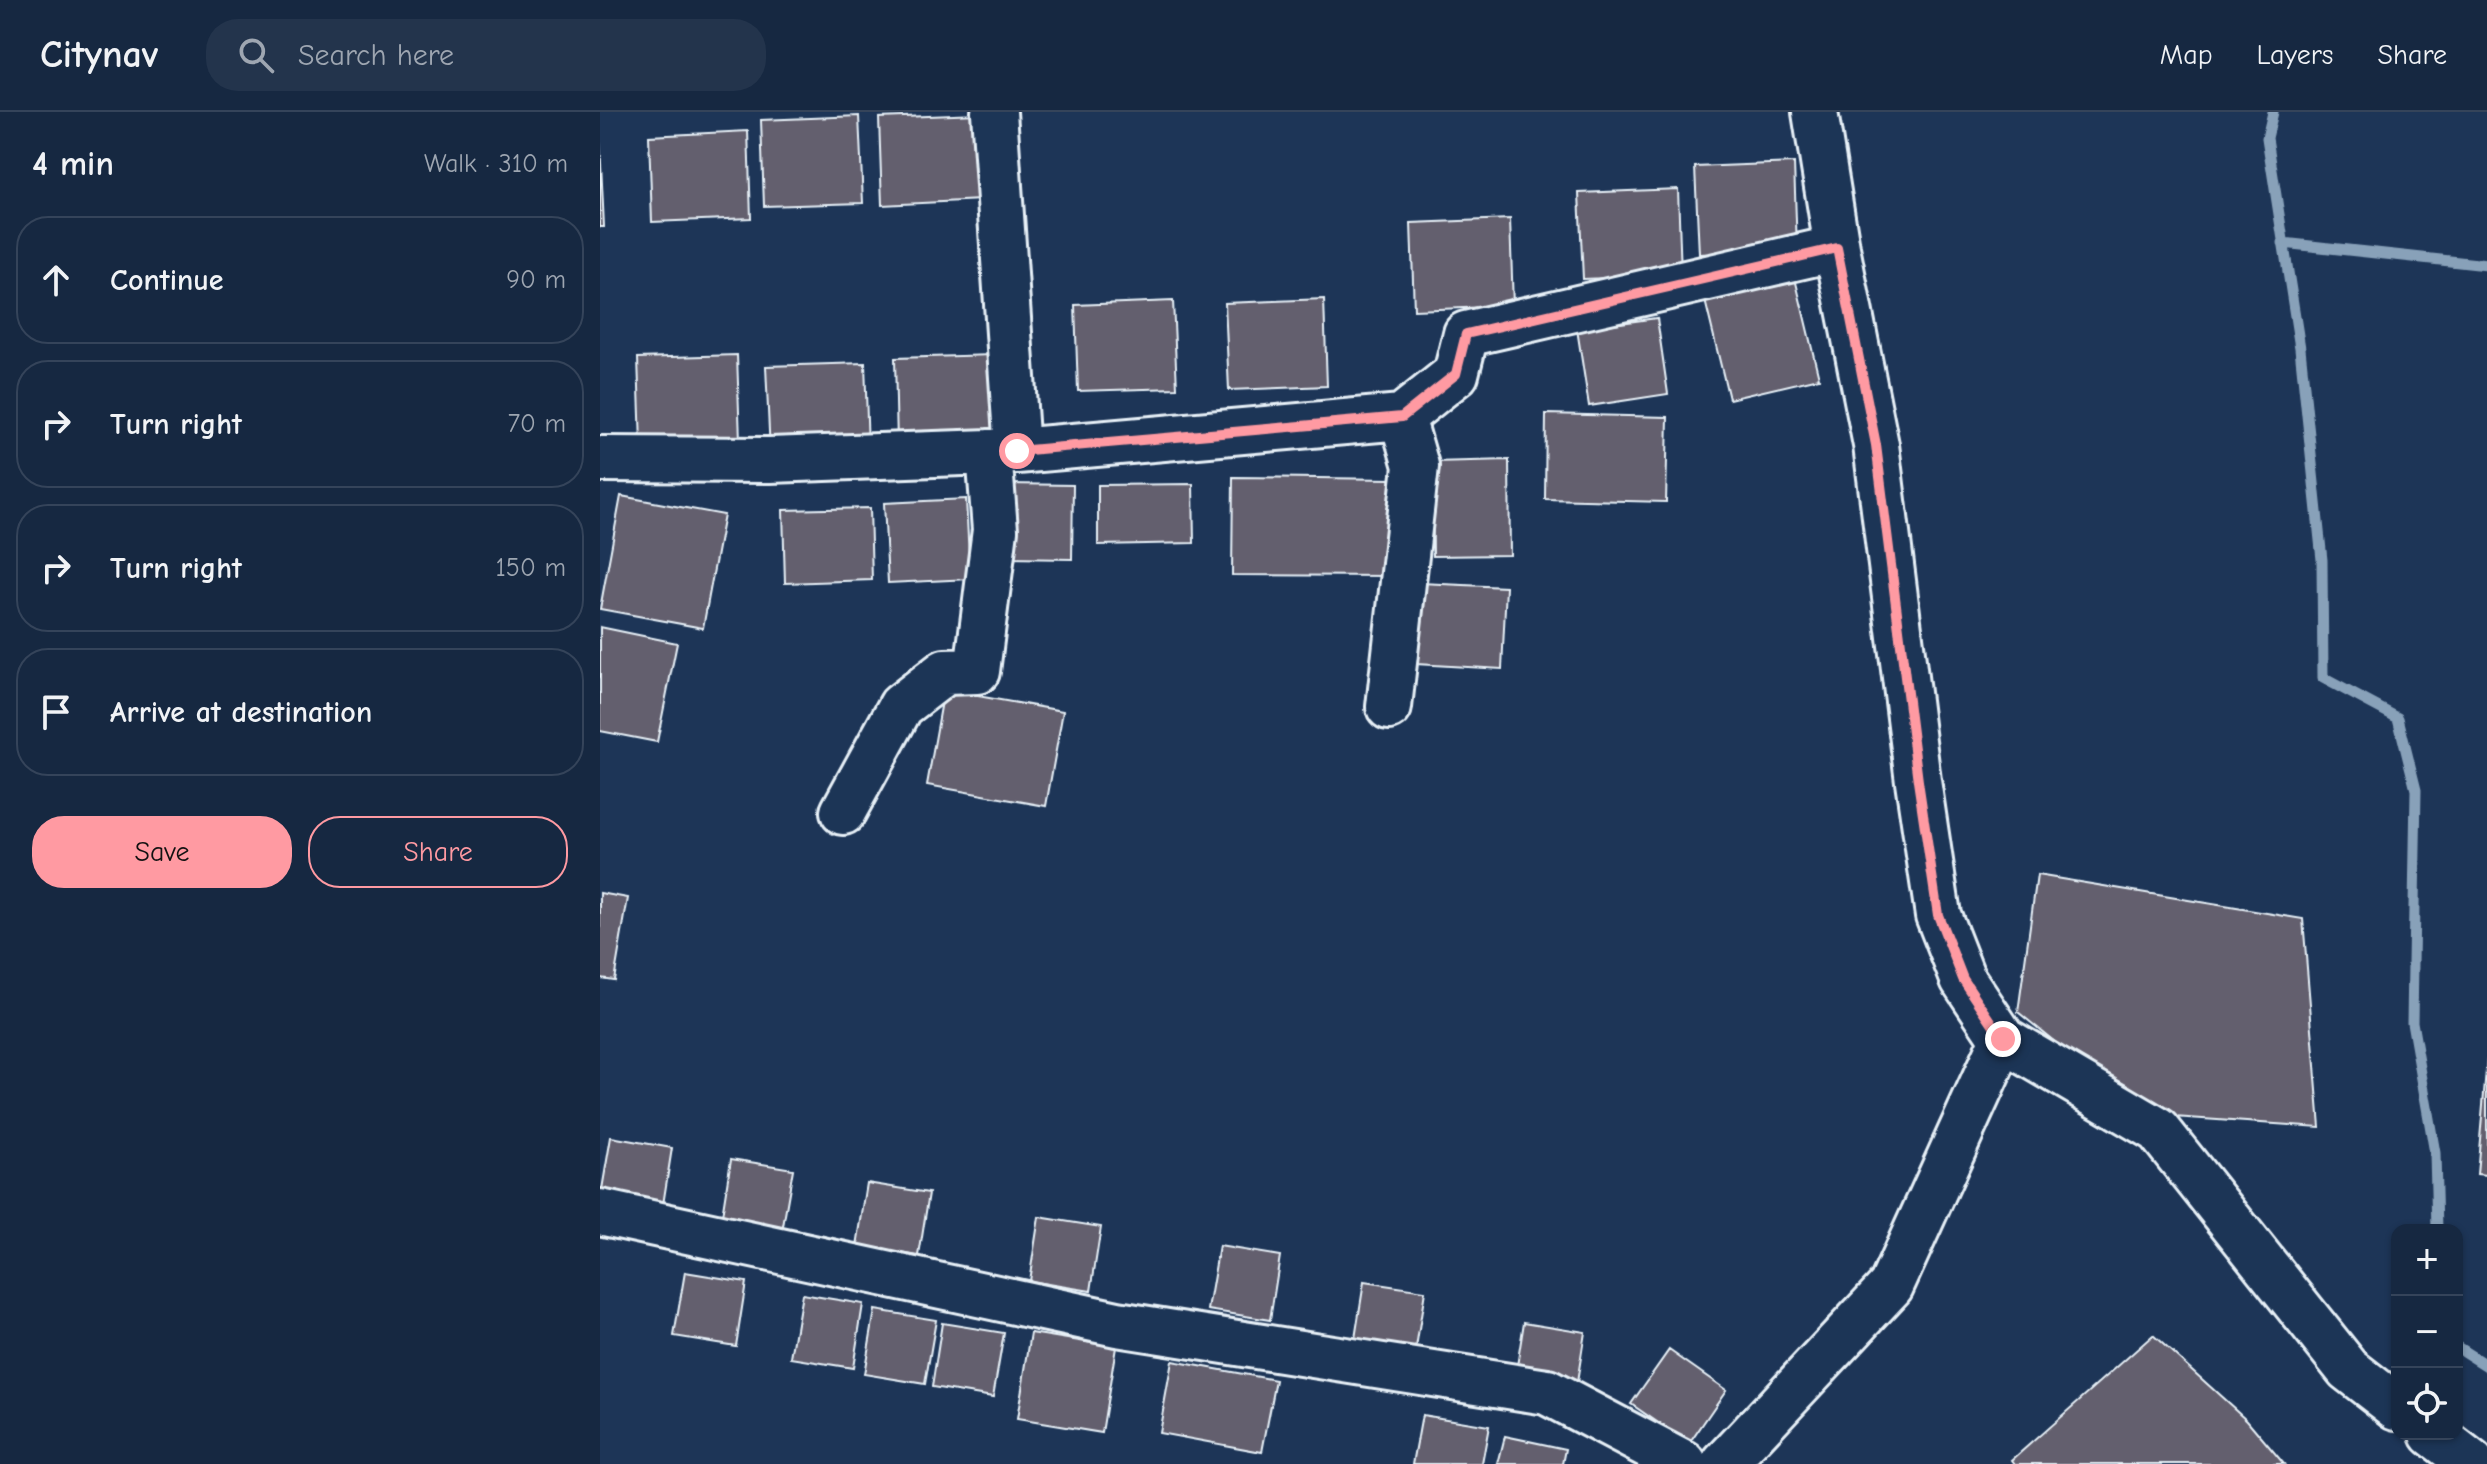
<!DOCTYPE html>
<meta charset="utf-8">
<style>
body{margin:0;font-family:"Comic Neue",sans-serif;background:#23344c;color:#f1f3f6}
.controls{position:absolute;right:24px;bottom:24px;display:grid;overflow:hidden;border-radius:16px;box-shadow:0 2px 6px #0004}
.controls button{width:72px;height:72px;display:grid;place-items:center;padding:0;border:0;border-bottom:2px solid #35445a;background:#162841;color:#f1f3f6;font:40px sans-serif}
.stop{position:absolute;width:24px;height:24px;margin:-18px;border:6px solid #ff9aa2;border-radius:50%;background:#fff}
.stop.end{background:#ff9aa2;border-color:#fff;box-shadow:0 2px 8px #0008}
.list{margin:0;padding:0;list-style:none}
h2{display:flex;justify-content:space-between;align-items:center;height:104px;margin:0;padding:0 32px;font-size:34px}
h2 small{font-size:26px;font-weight:400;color:#9ea6b1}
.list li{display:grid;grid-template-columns:52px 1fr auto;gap:24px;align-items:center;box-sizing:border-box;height:128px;margin:0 16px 16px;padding:0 16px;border:2px solid #35445a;border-radius:32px}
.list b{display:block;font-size:30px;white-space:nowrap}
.list em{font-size:26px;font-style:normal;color:#9ea6b1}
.actions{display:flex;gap:16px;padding:24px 32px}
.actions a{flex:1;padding:18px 0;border:2px solid #ff9aa2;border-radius:32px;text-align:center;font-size:28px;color:#ff9aa2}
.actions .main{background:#ff9aa2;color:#111}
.icon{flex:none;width:44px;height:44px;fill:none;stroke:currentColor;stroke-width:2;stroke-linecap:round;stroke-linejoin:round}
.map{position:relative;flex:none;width:1887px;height:1352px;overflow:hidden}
header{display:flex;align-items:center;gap:48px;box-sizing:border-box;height:112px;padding:0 40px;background:#162841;border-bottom:2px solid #35445a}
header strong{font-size:38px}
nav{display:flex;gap:44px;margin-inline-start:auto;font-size:28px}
.search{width:560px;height:72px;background:#23344c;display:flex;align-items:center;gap:20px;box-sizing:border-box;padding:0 28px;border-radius:32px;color:#9ea6b1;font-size:30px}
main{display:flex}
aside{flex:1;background:#162841}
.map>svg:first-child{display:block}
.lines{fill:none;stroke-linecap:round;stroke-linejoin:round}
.stream{stroke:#88a1b9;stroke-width:11}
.building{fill:#635f6e;stroke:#e8f1f8;stroke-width:2}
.minor-casing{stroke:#e8f1f8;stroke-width:50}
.minor{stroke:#1d3557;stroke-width:44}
.route{stroke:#ff9aa2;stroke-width:10}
</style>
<header>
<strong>Citynav</strong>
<div class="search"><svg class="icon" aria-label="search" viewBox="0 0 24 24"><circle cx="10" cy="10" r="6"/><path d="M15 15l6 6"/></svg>Search here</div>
<nav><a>Map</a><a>Layers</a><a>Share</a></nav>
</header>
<main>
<aside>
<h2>4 min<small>Walk · 310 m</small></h2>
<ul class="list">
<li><svg class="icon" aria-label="ahead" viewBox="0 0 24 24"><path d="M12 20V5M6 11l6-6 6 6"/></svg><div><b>Continue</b></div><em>90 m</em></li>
<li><svg class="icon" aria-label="right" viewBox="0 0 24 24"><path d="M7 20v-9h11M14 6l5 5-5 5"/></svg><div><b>Turn right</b></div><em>70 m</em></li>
<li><svg class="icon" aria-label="right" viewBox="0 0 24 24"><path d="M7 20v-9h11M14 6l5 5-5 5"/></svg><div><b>Turn right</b></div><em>150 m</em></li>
<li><svg class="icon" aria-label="arrive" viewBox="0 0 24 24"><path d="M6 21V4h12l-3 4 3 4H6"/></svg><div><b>Arrive at destination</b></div></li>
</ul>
<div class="actions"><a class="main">Save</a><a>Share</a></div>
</aside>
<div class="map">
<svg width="1887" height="1352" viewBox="0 0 1887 1352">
<rect width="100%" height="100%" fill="#1d3557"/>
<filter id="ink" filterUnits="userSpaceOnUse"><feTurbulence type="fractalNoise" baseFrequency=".0125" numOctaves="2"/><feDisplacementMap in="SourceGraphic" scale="16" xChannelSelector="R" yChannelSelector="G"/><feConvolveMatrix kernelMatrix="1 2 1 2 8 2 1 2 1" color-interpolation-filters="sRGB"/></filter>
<g filter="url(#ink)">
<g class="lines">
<!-- stream -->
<path class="stream" d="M 1673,0 L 1667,26 L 1700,236 L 1722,448 L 1723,566 L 1798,606 L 1816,678 L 1812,910 L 1835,1041 L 1837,1118
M 1683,131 L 1887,153
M 1857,1235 L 1887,1254"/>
</g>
<!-- building -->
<path class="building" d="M 378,2 L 381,88 L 282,93 L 279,6 Z
M 259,4 L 263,91 L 164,94 L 161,8 Z
M 148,19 L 151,106 L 52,110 L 49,24 Z
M 0,29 L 4,115 L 0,115 Z
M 1194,51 L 1197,138 L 1099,142 L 1095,55 Z
M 1078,77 L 1081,163 L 983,167 L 979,81 Z
M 910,107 L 913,194 L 814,198 L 811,111 Z
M 1194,162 L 1219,266 L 1129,287 L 1104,184 Z
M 724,187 L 727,274 L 629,278 L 625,191 Z
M 573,189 L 577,276 L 478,279 L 475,193 Z
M 1057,206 L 1068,282 L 989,294 L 977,217 Z
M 137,243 L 140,329 L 41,333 L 38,246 Z
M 393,243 L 396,329 L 297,333 L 295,246 Z
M 265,251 L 268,337 L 170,341 L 166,254 Z
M 946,302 L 1068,305 L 1066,390 L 945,387 Z
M 909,348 L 910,443 L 833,444 L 832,350 Z
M 633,365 L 793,367 L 792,464 L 632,463 Z
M 402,372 L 473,373 L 472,447 L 401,446 Z
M 593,372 L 594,431 L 498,433 L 498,373 Z
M 21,384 L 124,403 L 103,516 L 0,497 Z
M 366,387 L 370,467 L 288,471 L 284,391 Z
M 270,396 L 272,468 L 185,471 L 183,398 Z
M 820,471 L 906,475 L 902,557 L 816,552 Z
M 0,515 L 77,531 L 57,630 L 0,619 Z
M 344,578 L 463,599 L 446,694 L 327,673 Z
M 1437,763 L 1703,807 L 1720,1015 L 1545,1003 L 1418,900 Z
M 0,781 L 28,786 L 14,868 L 0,866 Z
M 1887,946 L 1887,1063 L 1877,1062 Z
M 11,1025 L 72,1036 L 62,1099 L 0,1089 Z
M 131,1047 L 193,1057 L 182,1120 L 121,1110 Z
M 267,1071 L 329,1081 L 319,1144 L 257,1134 Z
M 439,1105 L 501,1115 L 491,1179 L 429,1169 Z
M 619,1134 L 680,1144 L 670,1208 L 608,1198 Z
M 85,1160 L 146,1170 L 136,1234 L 74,1224 Z
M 764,1170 L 825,1179 L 815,1243 L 754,1233 Z
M 202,1182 L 263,1192 L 253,1256 L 191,1246 Z
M 275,1198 L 336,1208 L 325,1272 L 264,1262 Z
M 924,1210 L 985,1220 L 975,1283 L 914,1273 Z
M 342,1211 L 404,1221 L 393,1285 L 332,1275 Z
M 431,1221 L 516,1235 L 502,1321 L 417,1307 Z
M 1553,1223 L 1647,1308 L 1684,1352 L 1415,1352 L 1412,1348 Z
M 1069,1238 L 1126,1278 L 1089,1332 L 1031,1292 Z
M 572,1249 L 676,1268 L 662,1340 L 559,1321 Z
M 822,1303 L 889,1314 L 882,1352 L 813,1352 Z
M 905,1324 L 966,1337 L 963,1352 L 898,1352 Z"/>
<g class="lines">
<defs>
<path id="minor" d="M 394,0 L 417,339
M 1215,0 L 1237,136 L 1276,333 L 1318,669 L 1338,803 L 1363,867 L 1403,927 L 1558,1018 L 1748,1257 L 1797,1295
M 0,347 L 170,348 L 417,339 L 802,305 L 856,262 L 866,222 L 1237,136
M 789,595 L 816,354 L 802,305
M 243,700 L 301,594 L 345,560 L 377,559 L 395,418 L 389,340
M 0,1100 L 517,1212 L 947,1280 L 1084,1352
M 1833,1322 L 1872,1352
M 1124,1352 L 1291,1174 L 1403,927"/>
</defs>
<!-- minor casing -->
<use href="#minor" class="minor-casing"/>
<!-- minor -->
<use href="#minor" class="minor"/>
</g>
</g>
<g class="lines" filter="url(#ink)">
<!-- route -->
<path class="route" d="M 417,339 L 802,305 L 856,262 L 866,222 L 1237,136 L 1276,333 L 1318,669 L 1338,803 L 1363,867 L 1403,927"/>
</g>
</svg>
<div class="controls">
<button>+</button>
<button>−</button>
<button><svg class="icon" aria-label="locate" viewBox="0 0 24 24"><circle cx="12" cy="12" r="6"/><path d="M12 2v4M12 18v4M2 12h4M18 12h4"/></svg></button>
</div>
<div class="stop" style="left:417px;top:339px"></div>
<div class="stop end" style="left:1403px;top:927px"></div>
</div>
</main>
